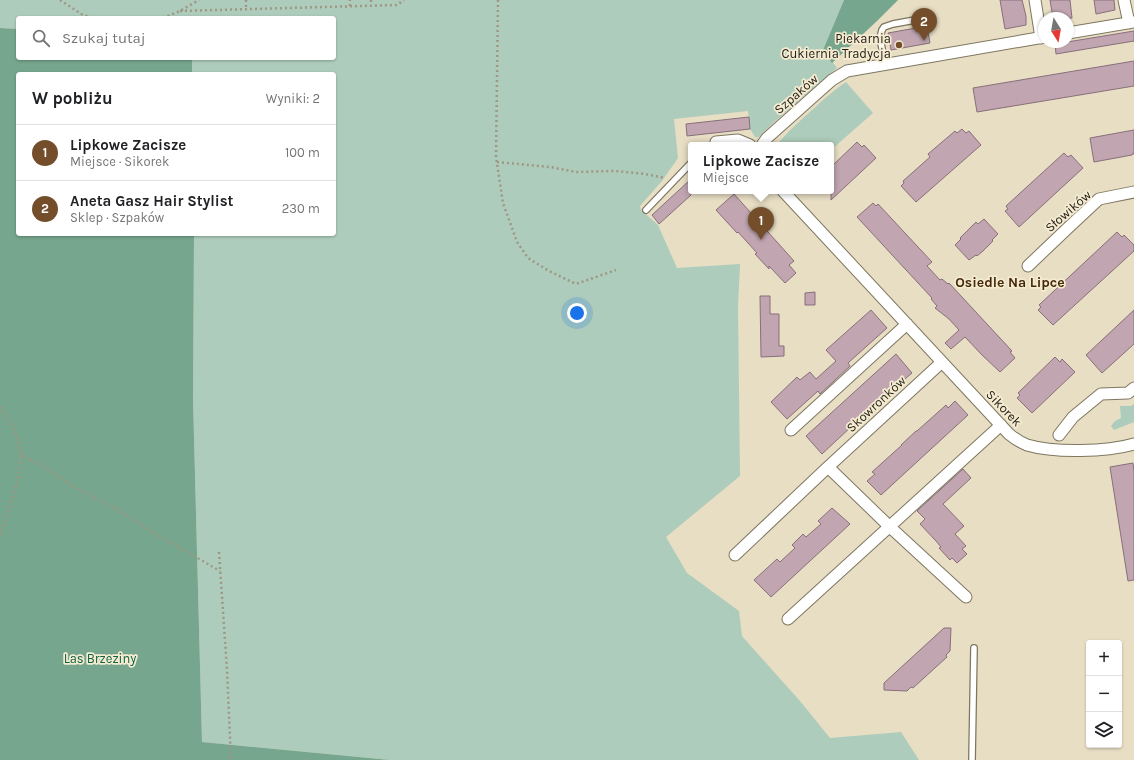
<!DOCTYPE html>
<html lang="pl">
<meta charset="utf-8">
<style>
body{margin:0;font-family:Karla,sans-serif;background:#f2f2f2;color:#202124}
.controls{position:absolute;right:12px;bottom:12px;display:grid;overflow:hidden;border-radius:4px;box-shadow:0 1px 3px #0004}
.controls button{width:36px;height:36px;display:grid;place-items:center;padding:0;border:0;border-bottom:1px solid #e0e0e0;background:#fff;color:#202124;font:20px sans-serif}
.compass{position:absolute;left:1038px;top:12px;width:36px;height:36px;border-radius:50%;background:#fff;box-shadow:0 1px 3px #0004;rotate:169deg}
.you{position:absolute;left:577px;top:313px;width:14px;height:14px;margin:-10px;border:3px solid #fff;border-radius:50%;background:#1a73e8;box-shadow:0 0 0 6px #1a73e833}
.badge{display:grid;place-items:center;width:26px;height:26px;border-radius:50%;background:#744e2a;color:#fff;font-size:13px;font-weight:700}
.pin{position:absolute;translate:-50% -33px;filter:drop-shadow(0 1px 2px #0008)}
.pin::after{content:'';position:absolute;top:21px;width:14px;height:12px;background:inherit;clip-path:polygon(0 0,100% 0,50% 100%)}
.popup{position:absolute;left:688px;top:142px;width:146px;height:52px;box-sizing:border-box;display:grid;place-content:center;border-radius:4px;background:#fff;filter:drop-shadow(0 1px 3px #0005);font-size:13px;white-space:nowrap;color:#757577}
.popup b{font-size:15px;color:#202124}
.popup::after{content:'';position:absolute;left:50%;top:100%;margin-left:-8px;border:8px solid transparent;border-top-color:#fff}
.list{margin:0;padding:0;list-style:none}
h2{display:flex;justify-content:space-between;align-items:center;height:52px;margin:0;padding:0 16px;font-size:17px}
h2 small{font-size:13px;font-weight:400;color:#757577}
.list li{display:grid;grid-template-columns:26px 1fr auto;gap:12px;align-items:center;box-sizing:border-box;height:56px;padding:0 16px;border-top:1px solid #e0e0e0}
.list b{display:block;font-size:15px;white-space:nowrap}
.list p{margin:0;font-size:13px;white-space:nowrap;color:#757577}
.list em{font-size:13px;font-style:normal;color:#757577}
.icon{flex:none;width:22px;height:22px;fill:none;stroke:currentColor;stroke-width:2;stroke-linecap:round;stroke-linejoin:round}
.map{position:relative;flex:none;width:1134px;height:760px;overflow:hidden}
.search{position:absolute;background:#fff;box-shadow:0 1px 3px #0004;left:16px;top:16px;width:320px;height:44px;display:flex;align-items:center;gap:10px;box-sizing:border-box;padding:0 14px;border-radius:4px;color:#757577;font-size:15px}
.panel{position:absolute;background:#fff;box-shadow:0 1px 3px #0004;left:16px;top:72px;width:320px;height:164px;border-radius:4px}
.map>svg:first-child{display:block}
.green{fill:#aeccbb}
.forest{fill:#76a68d}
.building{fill:#c1a6b1;stroke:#886f79}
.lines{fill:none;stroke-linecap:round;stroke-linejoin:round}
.lane-casing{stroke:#7e765f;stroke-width:8}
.street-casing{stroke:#7e765f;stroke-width:13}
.path{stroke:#9e9783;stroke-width:2.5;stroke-dasharray:2 3;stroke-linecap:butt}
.lane{stroke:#fff;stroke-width:5.5}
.street{stroke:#fff;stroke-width:11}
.poi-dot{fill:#744e2a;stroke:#f4ebd1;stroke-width:1.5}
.labels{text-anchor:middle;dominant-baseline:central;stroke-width:3.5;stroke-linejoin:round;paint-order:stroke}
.poi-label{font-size:13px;fill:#211d14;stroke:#f4ebd1;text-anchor:end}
.street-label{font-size:13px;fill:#211d14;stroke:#f4ebd1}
.park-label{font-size:13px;fill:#0d6342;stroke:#f4ebd1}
.neighbourhood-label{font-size:14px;font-weight:bold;fill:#45280a;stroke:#f4ebd1}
</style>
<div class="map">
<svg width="1134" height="760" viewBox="0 0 1134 760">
<rect width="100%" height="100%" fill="#e7dec4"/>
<!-- green -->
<path class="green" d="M 0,0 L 844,0 L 823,50 L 837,68 L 774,122 L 759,137 L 755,137 L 750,129 L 748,111 L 674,119 L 678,158 L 662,181 L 640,206 L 641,210 L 658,225 L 677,268 L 740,264 L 738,307 L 740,476 L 666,537 L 687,573 L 739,611 L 742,636 L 800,701 L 830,738 L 901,732 L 919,760 L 390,760 L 202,742 L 193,399 L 194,234 L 334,234 L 334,74 L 192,74 L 192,58 L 334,58 L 334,18 L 18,18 L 18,29 L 0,28 Z
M 846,82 L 873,113 L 831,150 L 831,145 L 777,145 C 787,132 800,121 812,110 C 823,100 834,90 846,82 Z
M 1134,404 L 1134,422 L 1114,430 L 1111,426 L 1115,421 L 1121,418 L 1120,406 L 1131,406 Z"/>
<!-- forest -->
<path class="forest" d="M 844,0 L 898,0 L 877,21 L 832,63 L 823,50 Z
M 0,28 L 18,29 L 18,58 L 192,58 L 192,74 L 18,74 L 18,234 L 194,234 L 193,399 L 202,742 L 390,760 L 0,760 Z"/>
<!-- building -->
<path class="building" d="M 1000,0 L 1022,0 L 1026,16 L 1026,25 L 1005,29 Z
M 1050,0 L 1070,0 L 1072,18 L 1053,18 Z
M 1094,0 L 1114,0 L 1115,10 L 1096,14 Z
M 927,26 L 930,43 L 891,50 L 888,33 Z
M 1134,31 L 1134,41 L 1056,54 L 1055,44 Z
M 1134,61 L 1134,86 L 977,112 L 973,88 Z
M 749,117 L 750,129 L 687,136 L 686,124 Z
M 962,129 L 966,133 L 969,131 L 981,145 L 916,202 L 901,186 L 904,183 L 903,181 L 930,157 L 928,154 L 955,131 L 957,133 Z
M 1134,130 L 1134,154 L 1132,154 L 1132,155 L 1094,162 L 1090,138 Z
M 857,142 L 862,147 L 864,145 L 876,158 L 831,200 L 831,167 Z
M 1064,153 L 1068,157 L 1071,155 L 1083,168 L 1019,227 L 1005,211 L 1008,209 L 1006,206 Z
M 691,179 L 691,195 L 659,224 L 652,215 Z
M 734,194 L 794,261 L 789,265 L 796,273 L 785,283 L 769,266 L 769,269 L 755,254 L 757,253 L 738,232 L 737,233 L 716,210 Z
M 873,203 L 876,206 L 878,204 L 932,262 L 927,266 L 940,280 L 942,279 L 948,284 L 949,283 L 1012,351 L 1010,352 L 1015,358 L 1000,372 L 982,355 L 965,337 L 951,349 L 945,343 L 959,330 L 949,319 L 935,308 L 937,306 L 931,299 L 932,298 L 857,217 Z
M 984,219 L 998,234 L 992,240 L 993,241 L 983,251 L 977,256 L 976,255 L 969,260 L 955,245 L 961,239 L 960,238 L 976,222 L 978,224 Z
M 1117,232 L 1122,237 L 1124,235 L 1134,245 L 1134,251 L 1053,325 L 1038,310 L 1041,307 L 1039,305 Z
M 815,292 L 815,305 L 805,305 L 805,293 Z
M 760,296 L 770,296 L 770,314 L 779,314 L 779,346 L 784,346 L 784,356 L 761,357 Z
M 871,310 L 887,328 L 848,363 L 850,366 L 820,394 L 818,391 L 787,419 L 771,402 L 797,377 L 800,380 L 810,372 L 816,379 L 836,361 L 826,350 Z
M 1134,310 L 1134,344 L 1102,373 L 1086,355 Z
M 896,354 L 912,373 L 879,401 L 872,408 L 875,411 L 856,428 L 853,425 L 822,454 L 806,436 Z
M 1055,357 L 1060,362 L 1062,359 L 1075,372 L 1032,413 L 1017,398 L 1020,395 L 1018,393 Z
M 955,401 L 968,415 L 881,495 L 867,481 L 875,474 L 872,472 L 902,445 L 901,445 L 916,431 L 917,431 L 946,405 L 948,408 Z
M 1133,463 L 1134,471 L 1134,580 L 1128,581 L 1110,467 Z
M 963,469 L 971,478 L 943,504 L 964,526 L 955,534 L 966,546 L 962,549 L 967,554 L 957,563 L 952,558 L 950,560 L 939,548 L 941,547 L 936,541 L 920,524 L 925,519 L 917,511 Z
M 832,508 L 850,524 L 771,597 L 754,580 L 777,559 L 780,562 L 795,548 L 792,545 L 803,534 L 806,537 L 821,524 L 818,521 Z
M 944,628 L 951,628 L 950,651 L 946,655 L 947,657 L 913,688 L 911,687 L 907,691 L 884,690 L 884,683 Z"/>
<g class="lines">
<defs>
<path id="lane" d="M 885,64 L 880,38 L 882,30 L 884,27 L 893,24 L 926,18
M 646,210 L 691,163
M 972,760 L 974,648"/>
<path id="street" d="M 1035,0 L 1041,38
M 1124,0 L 1129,23
M 1068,33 L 1134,22
M 716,142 L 738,140 L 750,145
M 762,145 L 767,138 L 832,80 L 847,71 L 1044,37
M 783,191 L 1009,434 C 1015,439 1020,442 1027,445 C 1054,453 1107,452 1134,444
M 1028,266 L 1070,226 L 1099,199 L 1134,192
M 942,362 L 828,467 L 890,527 L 966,597
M 791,430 L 907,324
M 1059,435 L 1073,417 L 1101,394 L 1128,393 L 1134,388
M 735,555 L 828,467
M 788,619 L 1001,425"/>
</defs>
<!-- lane casing -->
<use href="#lane" class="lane-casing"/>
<!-- street casing -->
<use href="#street" class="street-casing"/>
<!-- path -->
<path class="path" d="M 60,0 L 83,15 L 94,18
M 246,0 L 246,9
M 371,0 L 371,5
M 498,0 L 496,157 L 503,203 L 517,242 L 528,258 L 549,271 L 576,284 L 616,270
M 350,6 L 350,0
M 180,11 L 397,5 L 404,0
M 163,18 L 180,11 L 199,0
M 497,162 L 550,167 L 576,172 L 615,171 L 645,174 L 665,178
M 0,407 L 15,430 L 21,455 L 17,484 L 0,536
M 21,455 L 41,465 L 74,487 L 116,509 L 161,537 L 220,571
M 219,552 L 227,670 L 231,760"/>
<!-- lane -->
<use href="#lane" class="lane"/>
<!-- street -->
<use href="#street" class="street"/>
</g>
<!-- markers -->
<circle class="poi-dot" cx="899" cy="45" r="4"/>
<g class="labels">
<!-- poi labels -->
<g class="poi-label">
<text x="891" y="38">Piekarnia<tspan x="891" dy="15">Cukiernia Tradycja</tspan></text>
</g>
<!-- street labels -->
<g class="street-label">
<text transform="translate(796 94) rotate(-41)">Szpaków</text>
<text transform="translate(1068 211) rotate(-41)">Słowików</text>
<text transform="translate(876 404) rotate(-43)">Skowronków</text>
<text transform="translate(1004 408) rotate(46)">Sikorek</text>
</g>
<!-- park labels -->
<g class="park-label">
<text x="100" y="658">Las Brzeziny</text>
</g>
<!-- neighbourhood labels -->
<g class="neighbourhood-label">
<text x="1010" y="282">Osiedle Na Lipce</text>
</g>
</g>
</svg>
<div class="controls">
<button>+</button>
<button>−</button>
<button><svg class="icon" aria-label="layers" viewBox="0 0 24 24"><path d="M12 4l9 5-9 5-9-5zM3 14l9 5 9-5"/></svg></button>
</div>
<svg class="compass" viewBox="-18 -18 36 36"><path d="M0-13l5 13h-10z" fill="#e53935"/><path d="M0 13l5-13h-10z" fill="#757577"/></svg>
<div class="you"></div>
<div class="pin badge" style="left:761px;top:240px">1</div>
<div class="popup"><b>Lipkowe Zacisze</b>Miejsce</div>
<div class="pin badge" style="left:924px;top:41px">2</div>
<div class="search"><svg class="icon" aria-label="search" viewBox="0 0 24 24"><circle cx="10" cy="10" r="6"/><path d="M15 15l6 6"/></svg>Szukaj tutaj</div>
<section class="panel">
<h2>W pobliżu<small>Wyniki: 2</small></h2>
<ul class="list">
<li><span class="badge">1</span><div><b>Lipkowe Zacisze</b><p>Miejsce · Sikorek</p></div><em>100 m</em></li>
<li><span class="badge">2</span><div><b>Aneta Gasz Hair Stylist</b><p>Sklep · Szpaków</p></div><em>230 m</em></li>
</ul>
</section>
</div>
